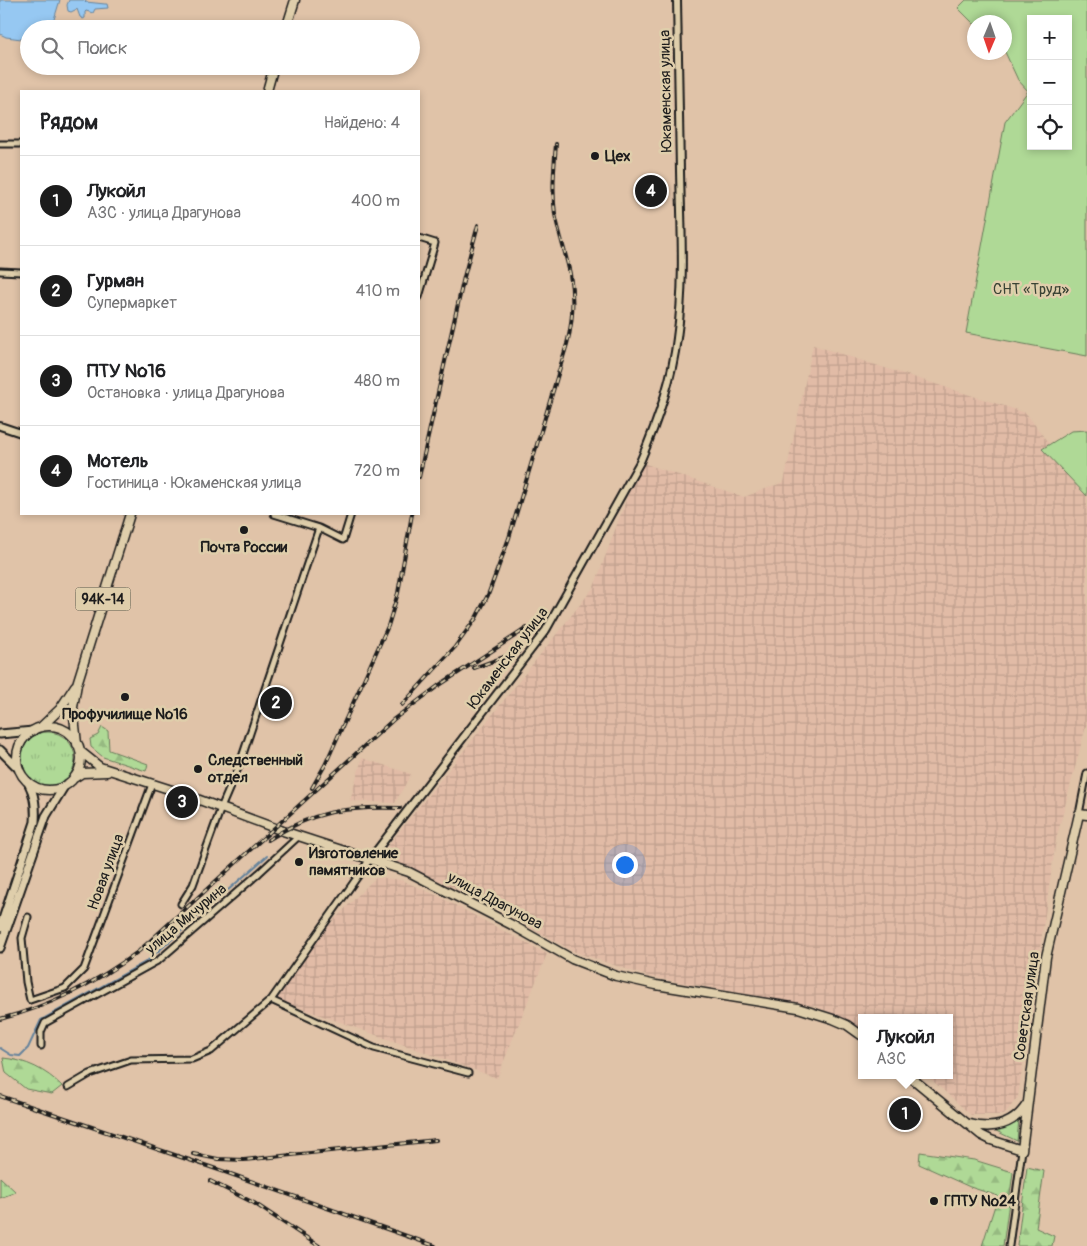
<!DOCTYPE html>
<html lang="ru">
<meta charset="utf-8">
<style>
body{margin:0;font-family:Pangolin,sans-serif;background:#f2f2f2;color:#202124}
.controls{position:absolute;right:15px;top:15px;display:grid;overflow:hidden;border-radius:0px;box-shadow:0 2px 8px #0003}
.controls button{width:45px;height:45px;display:grid;place-items:center;padding:0;border:0;border-bottom:1px solid #e0e0e0;background:#fff;color:#202124;font:25px sans-serif}
.compass{position:absolute;left:967px;top:15px;width:45px;height:45px;border-radius:50%;background:#fff;box-shadow:0 2px 8px #0003;rotate:182deg}
.you{position:absolute;left:624px;top:864px;width:18px;height:18px;margin:-12px;border:4px solid #fff;border-radius:50%;background:#1a73e8;box-shadow:0 0 0 8px #1a73e833}
.badge{display:grid;place-items:center;width:32px;height:32px;border-radius:50%;background:#1c1c1c;color:#fff;font-size:16px;font-weight:700}
.pin{position:absolute;translate:-50% -50%;border:2px solid #fff;box-shadow:0 1px 5px #0006}
.popup{position:absolute;left:858px;top:1014px;width:95px;height:65px;box-sizing:border-box;display:grid;place-content:center;border-radius:0px;background:#fff;filter:drop-shadow(0 1px 4px #0005);font-size:16px;white-space:nowrap;color:#757577}
.popup b{font-size:19px;color:#202124}
.popup::after{content:'';position:absolute;left:50%;top:100%;margin-left:-10px;border:10px solid transparent;border-top-color:#fff}
.list{margin:0;padding:0;list-style:none}
h2{display:flex;justify-content:space-between;align-items:center;height:65px;margin:0;padding:0 20px;font-size:21px}
h2 small{font-size:16px;font-weight:400;color:#757577}
.list li{display:grid;grid-template-columns:32px 1fr auto;gap:15px;align-items:center;box-sizing:border-box;height:90px;padding:0 20px;border-top:1px solid #e0e0e0}
.list b{display:block;font-size:19px;white-space:nowrap}
.list p{margin:0;font-size:16px;white-space:nowrap;color:#757577}
.list em{font-size:16px;font-style:normal;color:#757577}
.icon{flex:none;width:28px;height:28px;fill:none;stroke:currentColor;stroke-width:2;stroke-linecap:round;stroke-linejoin:round}
.map{position:relative;flex:none;width:1087px;height:1246px;overflow:hidden}
.search{position:absolute;background:#fff;box-shadow:0 2px 8px #0003;left:20px;top:20px;width:400px;height:55px;display:flex;align-items:center;gap:12px;box-sizing:border-box;padding:0 18px;border-radius:28px;color:#757577;font-size:19px}
.panel{position:absolute;background:#fff;box-shadow:0 2px 8px #0003;left:20px;top:90px;width:400px;height:425px;border-radius:0px}
.map>svg:first-child{display:block}
.industrial{fill:url(#industrial-grid)}
.grass{fill:url(#grass-tufts);stroke:#667a59}
.forest{fill:url(#forest-firs);stroke:#667a59}
.garden{fill:#afd996;stroke:#667a59;fill-rule:evenodd}
.water{fill:#96c8f2;stroke:#65839c}
.lines{fill:none;stroke-linecap:round;stroke-linejoin:round}
.stream{stroke:#65839c;stroke-width:2}
.minor-casing{stroke:#1c1c1c;stroke-width:9}
.tertiary-casing{stroke:#1c1c1c;stroke-width:10}
.secondary-casing{stroke:#1c1c1c;stroke-width:11}
.primary-casing{stroke:#1c1c1c;stroke-width:11}
.minor{stroke:#dfceab;stroke-width:5}
.tertiary{stroke:#dfceab;stroke-width:6}
.secondary{stroke:#dfceab;stroke-width:7}
.primary{stroke:#dfceab;stroke-width:8}
.rail-casing{stroke:#1c1c1c;stroke-width:4}
.rail{stroke:#dfceab;stroke-width:2;stroke-dasharray:5.5;stroke-linecap:butt}
.poi-dot{fill:#1c1c1c;stroke:#dfceab;stroke-width:2}
.labels{text-anchor:middle;dominant-baseline:central;stroke-width:5;stroke-linejoin:round;paint-order:stroke}
.shield{fill:#dfceab;stroke:#565147;stroke-width:1}
.shield-label{font-size:14px;font-weight:bold;fill:#1c1c1c}
.street-label{font-size:15px;fill:#1c1c1c;stroke:#dfceab}
.poi-label{font-size:15px;font-weight:bold;fill:#1c1c1c;stroke:#dfceab;text-anchor:start}
.park-label{font-size:15px;fill:#394234;stroke:#dfceab}
</style>
<div class="map">
<svg width="1087" height="1246" viewBox="0 0 1087 1246">
<defs>
<pattern id="industrial-grid" width="8" height="8" patternUnits="userSpaceOnUse" patternTransform="scale(1.25)"><rect width="8" height="8" fill="#e1bba6"/><path d="M0 4h8M4 0v8" fill="none" stroke="#c0a08e"/></pattern>
<pattern id="grass-tufts" width="24" height="20" patternUnits="userSpaceOnUse" patternTransform="scale(1.25)"><rect width="24" height="20" fill="#afd996"/><path d="M3 7l-1-3M5 7V3M7 7l1-3M15 17l-1-3M17 17v-4M19 17l1-3" fill="none" stroke="#96ba81"/></pattern>
<pattern id="forest-firs" width="22" height="20" patternUnits="userSpaceOnUse" patternTransform="scale(1.25)"><rect width="22" height="20" fill="#afd996"/><path d="M5 1l3.5 6h-7zM16 11l3.5 6h-7z" fill="#96ba81"/></pattern>
</defs>
<rect width="100%" height="100%" fill="#e0c3a8"/>
<filter id="ink" filterUnits="userSpaceOnUse"><feTurbulence type="fractalNoise" baseFrequency=".02" numOctaves="2"/><feDisplacementMap in="SourceGraphic" scale="10" xChannelSelector="R" yChannelSelector="G"/><feConvolveMatrix kernelMatrix="1 2 1 2 8 2 1 2 1" color-interpolation-filters="sRGB"/></filter>
<g filter="url(#ink)">
<!-- industrial -->
<path class="industrial" d="M 813,345 L 1026,413 L 1087,495 L 1087,722 L 1056,840 L 1018,1097 L 1004,1115 L 971,1115 L 926,1075 L 949,1075 L 949,1018 L 861,1018 L 861,1028 L 815,1006 L 650,977 L 575,952 L 475,897 L 395,861 L 387,847 L 594,587 L 640,462 L 744,497 L 784,482 Z
M 362,758 L 411,774 L 395,803 L 350,801 Z
M 378,877 L 401,880 L 438,896 L 547,954 L 497,1078 L 275,999 L 327,927 L 372,881 Z"/>
<!-- grass -->
<path class="grass" d="M21 759a27 27 0 1 1 54 0a27 27 0 1 1-54 0Z
M 1019,1118 L 1017,1141 L 992,1129 L 1013,1124 Z"/>
<!-- forest -->
<path class="forest" d="M 102,727 L 108,731 L 109,750 L 148,764 L 146,771 L 103,757 L 91,747 L 90,739 L 98,735 Z
M 3,1058 C 26,1060 46,1070 62,1086 L 52,1094 L 26,1089 L 6,1073 Z
M 920,1152 L 974,1160 L 1013,1172 L 1003,1246 L 982,1246 L 998,1196 L 970,1187 L 919,1164 Z
M 1027,1167 L 1044,1171 L 1036,1228 L 1054,1236 L 1052,1246 L 1017,1246 Z
M 0,1177 L 16,1192 L 0,1198 Z"/>
<!-- garden -->
<path class="garden" d="M 966,0 L 1087,0 L 1087,356 L 966,333 L 1005,122 L 1028,91 L 1018,80 L 1005,52 L 1004,22 L 974,24 L 958,8 ZM 1031,19 L 1068,19 L 1068,146 L 1031,146 Z
M 1087,430 L 1087,496 L 1042,449 L 1071,431 Z"/>
<!-- water -->
<path class="water" d="M 0,0 L 60,0 L 51,29 L 29,29 L 29,40 L 6,37 L 0,34 Z
M 69,0 L 84,0 L 86,2 L 105,4 L 107,4 L 108,8 L 95,9 L 93,13 L 86,11 L 85,12 L 85,18 L 83,19 L 80,17 L 77,9 L 71,12 L 68,11 L 67,5 Z"/>
<g class="lines">
<!-- stream -->
<path class="stream" d="M 0,1048 L 11,1055 L 20,1056 L 28,1048 L 41,1020 L 147,961 L 267,856"/>
<defs>
<path id="minor" d="M 0,144 L 21,144
M 419,238 L 435,243 L 419,297
M 0,271 L 21,272
M 274,514 L 319,528 L 343,540 L 351,514
M 1079,814 L 1087,773
M 181,904 L 193,885 L 221,808 L 239,766 L 319,528
M 28,917 L 22,938 L 26,982 L 30,1000 L 65,988 L 84,969 L 152,784
M 271,1000 L 374,1048 L 468,1073
M 41,1046 L 41,1032 L 45,1023 L 159,960 L 259,873 L 299,836
M 68,1087 L 90,1074 L 131,1060 L 192,1059 L 211,1051 L 271,1000 L 370,859
M 1009,1246 L 1022,1150"/>
<path id="tertiary" d="M 0,426 L 21,433
M 370,859 L 546,630 L 640,462 C 657,423 672,381 677,338 C 685,283 681,227 680,171 C 679,114 678,57 677,0"/>
<path id="secondary" d="M 0,734 L 33,731
M 0,750 L 19,769
M 0,928 L 35,822 C 36,807 35,795 28,782
M 0,948 L 46,816 L 65,785"/>
<path id="primary" d="M 286,29 L 295,0
M 267,91 L 274,66
M17 758a32 32 0 1 1 64 0a32 32 0 1 1-64 0Z
M 41,727 L 60,709 L 75,686
M 77,744 L 73,707 L 77,684 L 130,514
M 80,751 L 100,767 L 178,792 L 283,831 L 409,872 L 512,925 L 572,959 L 616,976 L 656,985 L 798,1008 L 833,1019 L 847,1025 L 861,1035
M 74,778 L 82,773 L 107,772
M 908,1075 L 981,1135 L 991,1140 L 1022,1150 L 1046,957 L 1079,814 L 1087,815
M 970,1124 C 993,1130 1014,1125 1027,1104"/>
</defs>
<!-- minor casing -->
<use href="#minor" class="minor-casing"/>
<!-- tertiary casing -->
<use href="#tertiary" class="tertiary-casing"/>
<!-- secondary casing -->
<use href="#secondary" class="secondary-casing"/>
<!-- primary casing -->
<use href="#primary" class="primary-casing"/>
<!-- minor -->
<use href="#minor" class="minor"/>
<!-- tertiary -->
<use href="#tertiary" class="tertiary"/>
<!-- secondary -->
<use href="#secondary" class="secondary"/>
<!-- primary -->
<use href="#primary" class="primary"/>
<defs>
<path id="rail" d="M 419,477 L 464,277 L 478,225
M 474,668 L 518,652
M 402,705 L 455,647 L 476,618 L 488,595 L 509,538 L 567,344 C 573,321 574,297 570,274 C 566,254 559,234 555,214 C 552,191 554,167 556,144
M 312,788 L 325,765 L 388,626 L 398,593 L 412,514
M 268,840 C 313,811 347,806 400,808
M 0,1019 C 51,1006 97,982 139,951 L 394,719 L 438,686 L 527,628
M 0,1096 L 225,1172 L 435,1246
M 193,1154 L 218,1159 L 244,1160 L 436,1140
M 210,1181 L 254,1203 L 319,1246"/>
</defs>
<!-- rail casing -->
<use href="#rail" class="rail-casing"/>
<!-- rail -->
<use href="#rail" class="rail"/>
</g>
</g>
<!-- markers -->
<g class="poi-dot">
<circle cx="595" cy="156" r="5"/>
<circle cx="244" cy="530" r="5"/>
<circle cx="125" cy="697" r="5"/>
<circle cx="198" cy="769" r="5"/>
<circle cx="299" cy="862" r="5"/>
<circle cx="934" cy="1201" r="5"/>
</g>
<g class="labels">
<!-- shield labels -->
<rect class="shield" x="75.5" y="587.5" width="55" height="23" rx="4"/>
<g class="shield-label">
<text x="103" y="599">94К-14</text>
</g>
<!-- street labels -->
<g class="street-label">
<text transform="translate(666 91) rotate(-91)">Юкаменская улица</text>
<text transform="translate(508 658) rotate(-53)">Юкаменская улица</text>
<text transform="translate(106 872) rotate(-70)">Новая улица</text>
<text transform="translate(495 901) rotate(28)">улица Драгунова</text>
<text transform="translate(186 919) rotate(-40)">улица Мичурина</text>
<text transform="translate(1027 1006) rotate(-82)">Советская улица</text>
</g>
<!-- poi labels -->
<g class="poi-label">
<text x="605" y="156">Цех</text>
<text x="244" y="547" text-anchor="middle">Почта России</text>
<text x="125" y="714" text-anchor="middle">Профучилище №16</text>
<text x="208" y="760">Следственный<tspan x="208" dy="17">отдел</tspan></text>
<text x="309" y="853">Изготовление<tspan x="309" dy="17">памятников</tspan></text>
<text x="944" y="1201">ГПТУ №24</text>
</g>
<!-- park labels -->
<g class="park-label">
<text x="1031" y="289">СНТ «Труд»</text>
</g>
</g>
</svg>
<div class="controls">
<button>+</button>
<button>−</button>
<button><svg class="icon" aria-label="locate" viewBox="0 0 24 24"><circle cx="12" cy="12" r="6"/><path d="M12 2v4M12 18v4M2 12h4M18 12h4"/></svg></button>
</div>
<svg class="compass" viewBox="-18 -18 36 36"><path d="M0-13l5 13h-10z" fill="#e53935"/><path d="M0 13l5-13h-10z" fill="#757577"/></svg>
<div class="you"></div>
<div class="pin badge" style="left:905px;top:1114px">1</div>
<div class="popup"><b>Лукойл</b>АЗС</div>
<div class="pin badge" style="left:276px;top:703px">2</div>
<div class="pin badge" style="left:182px;top:802px">3</div>
<div class="pin badge" style="left:651px;top:191px">4</div>
<div class="search"><svg class="icon" aria-label="search" viewBox="0 0 24 24"><circle cx="10" cy="10" r="6"/><path d="M15 15l6 6"/></svg>Поиск</div>
<section class="panel">
<h2>Рядом<small>Найдено: 4</small></h2>
<ul class="list">
<li><span class="badge">1</span><div><b>Лукойл</b><p>АЗС · улица Драгунова</p></div><em>400 m</em></li>
<li><span class="badge">2</span><div><b>Гурман</b><p>Супермаркет</p></div><em>410 m</em></li>
<li><span class="badge">3</span><div><b>ПТУ №16</b><p>Остановка · улица Драгунова</p></div><em>480 m</em></li>
<li><span class="badge">4</span><div><b>Мотель</b><p>Гостиница · Юкаменская улица</p></div><em>720 m</em></li>
</ul>
</section>
</div>
